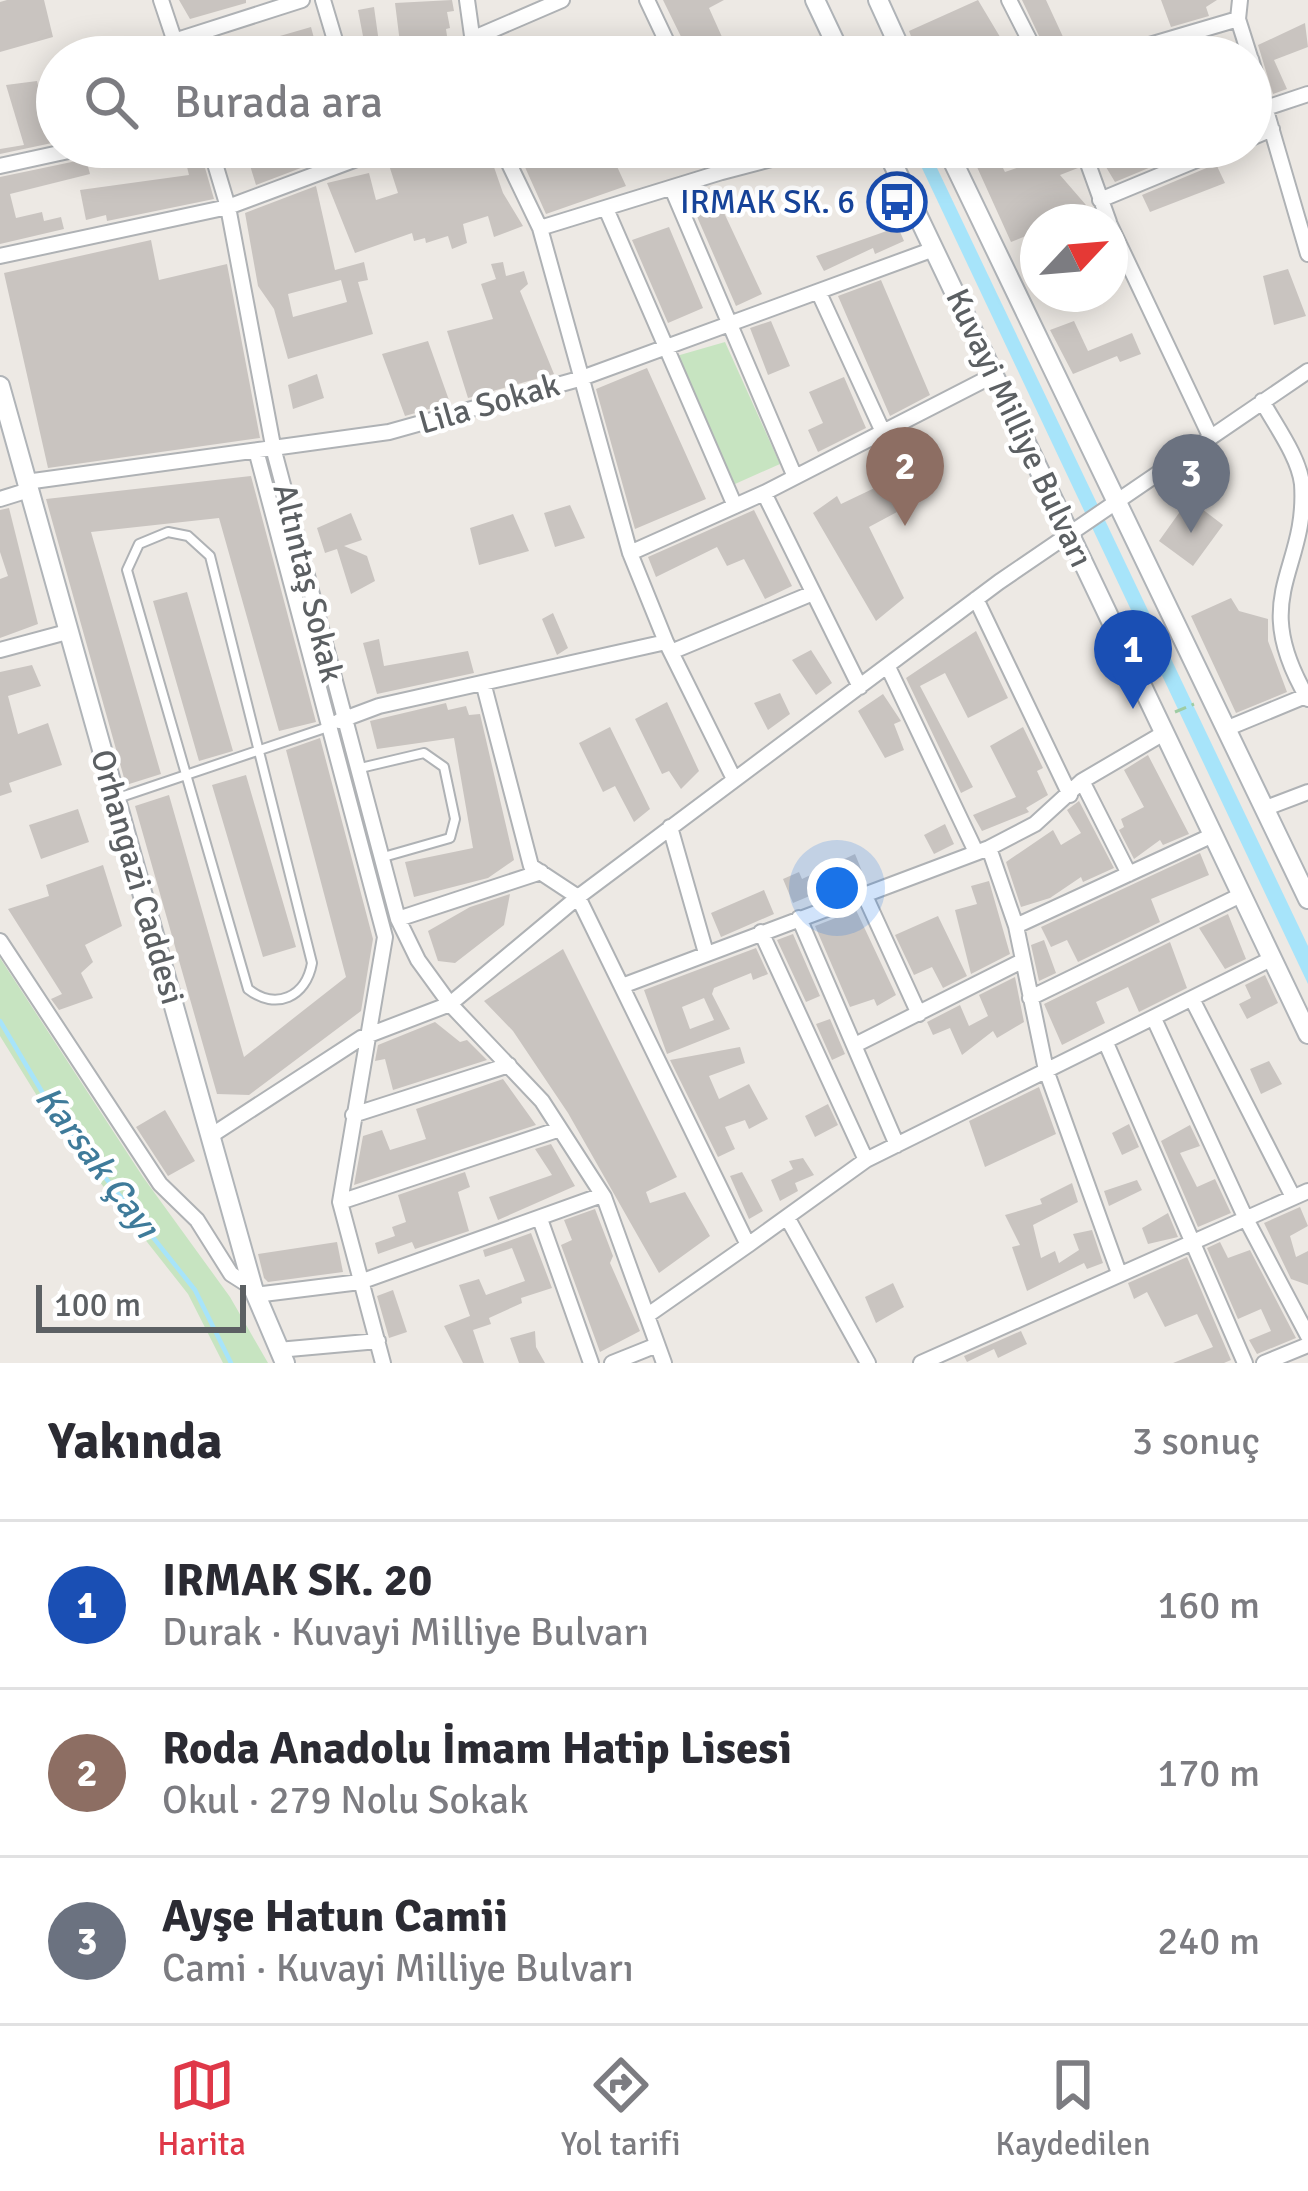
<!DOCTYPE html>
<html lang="tr">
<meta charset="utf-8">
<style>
body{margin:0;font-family:Signika,sans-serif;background:#f2f2f3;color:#2b2b33}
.compass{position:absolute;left:1020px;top:204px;width:108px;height:108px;border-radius:50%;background:#fff;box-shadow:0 6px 30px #0003;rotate:64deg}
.scale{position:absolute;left:36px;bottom:30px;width:210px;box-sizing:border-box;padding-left:12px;border:6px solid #5c6063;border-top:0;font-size:33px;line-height:42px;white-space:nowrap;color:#5c6063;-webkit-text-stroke:9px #fff;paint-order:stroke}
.you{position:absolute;left:837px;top:888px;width:42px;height:42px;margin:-30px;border:9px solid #fff;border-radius:50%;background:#1a73e8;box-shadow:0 0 0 18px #1a73e833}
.badge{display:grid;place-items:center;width:78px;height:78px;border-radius:50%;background:#df3848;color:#fff;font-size:39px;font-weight:700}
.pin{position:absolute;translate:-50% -99px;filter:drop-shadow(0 3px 6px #0008)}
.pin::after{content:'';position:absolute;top:63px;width:42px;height:36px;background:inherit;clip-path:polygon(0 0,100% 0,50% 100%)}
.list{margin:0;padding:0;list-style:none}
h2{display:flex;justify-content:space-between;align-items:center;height:156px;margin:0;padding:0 48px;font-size:51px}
h2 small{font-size:39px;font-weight:400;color:#7c7c81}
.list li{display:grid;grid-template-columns:78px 1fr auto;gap:36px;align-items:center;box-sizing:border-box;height:168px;padding:0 48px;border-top:3px solid #e1e1e2}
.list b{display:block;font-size:45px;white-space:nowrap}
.list p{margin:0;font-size:39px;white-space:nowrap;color:#7c7c81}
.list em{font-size:39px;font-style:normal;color:#7c7c81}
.icon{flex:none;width:66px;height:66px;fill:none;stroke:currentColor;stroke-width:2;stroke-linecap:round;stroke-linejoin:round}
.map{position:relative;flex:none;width:1308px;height:1363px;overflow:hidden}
.search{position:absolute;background:#fff;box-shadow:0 6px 30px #0003;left:36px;right:36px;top:36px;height:132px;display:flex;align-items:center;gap:30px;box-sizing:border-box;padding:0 42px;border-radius:66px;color:#7c7c81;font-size:45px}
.sheet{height:660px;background:#fff}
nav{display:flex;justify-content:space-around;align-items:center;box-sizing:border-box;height:168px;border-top:3px solid #e1e1e2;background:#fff;font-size:33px;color:#7c7c81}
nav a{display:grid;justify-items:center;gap:6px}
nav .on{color:#df3848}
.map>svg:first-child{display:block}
.green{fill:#c7e4c1}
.water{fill:#a7e4fa}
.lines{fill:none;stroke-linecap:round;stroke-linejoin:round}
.stream{stroke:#a7e4fa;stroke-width:4.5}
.building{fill:#c9c4c0;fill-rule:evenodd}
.lane-casing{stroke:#afb2b5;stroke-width:12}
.street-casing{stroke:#afb2b5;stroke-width:18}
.secondary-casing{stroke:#b0b4b8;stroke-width:22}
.path{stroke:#9fcca3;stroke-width:3;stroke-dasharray:12 6;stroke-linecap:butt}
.lane{stroke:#fff;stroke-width:8}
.street{stroke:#fff;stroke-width:14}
.secondary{stroke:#fff;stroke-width:18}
.labels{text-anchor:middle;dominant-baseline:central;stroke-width:9;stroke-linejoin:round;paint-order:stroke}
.transit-label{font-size:33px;fill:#164399;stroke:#fff;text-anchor:end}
.street-label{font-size:33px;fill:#5c6063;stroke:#fff}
.water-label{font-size:36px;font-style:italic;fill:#3f7b9a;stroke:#fff}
</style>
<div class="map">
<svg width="1308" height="1363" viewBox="0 0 1308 1363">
<rect width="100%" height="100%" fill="#ede9e4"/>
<!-- green -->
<path class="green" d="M 725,342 L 780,464 L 735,484 L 673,357 Z
M 0,958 L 143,1177 L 230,1297 L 268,1363 L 223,1363 L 188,1294 L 55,1125 L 0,1036 Z"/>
<!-- water -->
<path class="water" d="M 912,147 L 927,147 L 1308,946 L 1308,984 Z"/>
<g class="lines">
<!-- stream -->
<path class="stream" d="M 0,1021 L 57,1117 L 195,1290 L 231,1363"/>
</g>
<!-- building -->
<path class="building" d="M 7,0 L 44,0 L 53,37 L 0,52 L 0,2 Z
M 179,0 L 246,0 L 246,3 L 190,19 Z
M 452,0 L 454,11 L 447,12 L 450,28 L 446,29 L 450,57 L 428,57 L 427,49 L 401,51 L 395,3 Z
M 663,0 L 724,0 L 709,8 L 731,57 L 691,57 Z
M 978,0 L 1012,57 L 919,57 L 909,31 Z
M 1022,0 L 1046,0 L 1070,52 L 1049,57 Z
M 1161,0 L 1217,0 L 1206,7 L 1209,16 L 1171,27 Z
M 374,7 L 381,57 L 367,57 L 358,10 Z
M 1305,23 L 1308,47 L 1274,60 L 1287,89 L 1273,94 L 1258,45 Z
M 311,27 L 319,57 L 218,57 L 218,54 Z
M 37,81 L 52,143 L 0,154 L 0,149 L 24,145 L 6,85 Z
M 182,147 L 199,147 L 214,199 L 107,221 L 106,215 L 86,220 L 80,190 L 189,175 Z
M 235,147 L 275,147 L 278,157 L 315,147 L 342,147 L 335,155 L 256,185 L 248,159 L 242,161 Z
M 409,147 L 487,147 L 503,193 L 523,226 L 494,237 L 488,216 L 463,224 L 467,243 L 452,249 L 448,236 L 426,243 L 425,238 L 414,241 L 412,233 L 355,253 L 327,183 L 369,173 L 376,200 L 398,193 L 388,162 L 411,154 Z
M 545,147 L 608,147 L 626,186 L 546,214 L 520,156 Z
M 1094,147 L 1129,147 L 1125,154 L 1142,147 L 1199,147 L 1115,182 Z
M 1071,149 L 1078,168 L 1060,175 L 1086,205 L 1062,214 L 1058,222 L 1038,222 L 1038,231 L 1011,242 L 977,167 L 998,158 L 1005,172 Z
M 86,159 L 90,174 L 10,194 L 16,218 L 42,212 L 44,221 L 61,217 L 64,229 L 0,244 L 0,177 Z
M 1216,164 L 1225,183 L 1150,212 L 1142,195 Z
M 316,186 L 335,270 L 364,262 L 368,280 L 358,282 L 373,334 L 288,359 L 274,309 L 258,286 L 245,213 ZM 341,280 L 347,302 L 293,317 L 288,294 Z
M 712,187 L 762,294 L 736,306 L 688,196 Z
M 669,227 L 703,308 L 668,323 L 632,240 Z
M 898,227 L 904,241 L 875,254 L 873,248 L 824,271 L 816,256 Z
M 151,240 L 159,280 L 227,264 L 260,438 L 48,468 L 4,273 Z
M 503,262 L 506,276 L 524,271 L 528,284 L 520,291 L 554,374 L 468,398 L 447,331 L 493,319 L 481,284 L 496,279 L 491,264 Z
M 1288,269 L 1306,316 L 1274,325 L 1263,276 Z
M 881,280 L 930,395 L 890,416 L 838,296 Z
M 771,321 L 790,366 L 768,375 L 750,328 Z
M 1074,321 L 1088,351 L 1132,333 L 1141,354 L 1120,362 L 1117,356 L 1073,374 L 1050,330 Z
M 428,341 L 450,403 L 405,416 L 382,354 Z
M 647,368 L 706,499 L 635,529 L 596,389 Z
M 317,374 L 324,398 L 293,409 L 288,385 Z
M 844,377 L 866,428 L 818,452 L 808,430 L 823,423 L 809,392 Z
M 251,476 L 316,722 L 279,731 L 219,518 L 91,532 L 161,774 L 126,785 L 46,499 Z
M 883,484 L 897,512 L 869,527 L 904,598 L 876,621 L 813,513 L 837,496 L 841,504 Z
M 1189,499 L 1223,525 L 1193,566 L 1159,541 Z
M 570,505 L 585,538 L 555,547 L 544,513 Z
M 9,508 L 38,624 L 0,638 L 0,579 L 8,576 L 0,552 L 0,510 Z
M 754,510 L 792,586 L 765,599 L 744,559 L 727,566 L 717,547 L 656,577 L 648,557 Z
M 351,513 L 362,540 L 344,546 L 367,556 L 375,581 L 351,594 L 337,549 L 325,553 L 317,528 Z
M 513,514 L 529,551 L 479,565 L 470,528 Z
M 187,592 L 233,751 L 199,761 L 153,601 Z
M 1231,598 L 1239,611 L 1268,619 L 1268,641 L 1287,692 L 1236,713 L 1191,616 Z
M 553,613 L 568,648 L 557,655 L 542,619 Z
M 976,631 L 1008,698 L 968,718 L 945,673 L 920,686 L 973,787 L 961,793 L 906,678 Z
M 379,639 L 384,666 L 468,651 L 474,673 L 377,694 L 363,643 Z
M 811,650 L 832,683 L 816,695 L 792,660 Z
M 32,665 L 41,686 L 8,696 L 18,734 L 48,723 L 62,765 L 9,783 L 12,792 L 0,796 L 0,672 Z
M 780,693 L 790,714 L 768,730 L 754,703 Z
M 883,694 L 901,721 L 894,724 L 904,750 L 885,758 L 858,711 Z
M 667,702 L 699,771 L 681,789 L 669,771 L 662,774 L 635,719 Z
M 446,703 L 448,710 L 466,706 L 469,715 L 480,714 L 514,860 L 488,878 L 414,897 L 405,862 L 473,848 L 454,738 L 377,749 L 370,721 Z
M 610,727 L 650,809 L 634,822 L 615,786 L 603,792 L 579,743 Z
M 1023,727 L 1043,768 L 1037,771 L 1048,795 L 1026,808 L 1029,812 L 982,831 L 973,815 L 1016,797 L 990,746 Z
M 320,738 L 373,939 L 361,1011 L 249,1095 L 217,1094 L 135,806 L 169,795 L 244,1057 L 346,977 L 286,750 Z
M 1148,755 L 1189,834 L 1163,845 L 1160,840 L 1134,859 L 1119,830 L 1124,827 L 1121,819 L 1144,807 L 1124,770 Z
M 246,775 L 296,947 L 263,957 L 212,785 Z
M 1079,801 L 1114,868 L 1083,882 L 1081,877 L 1050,898 L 1021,907 L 1006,862 L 1053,830 L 1061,845 L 1081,833 L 1067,810 Z
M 78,809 L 89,842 L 41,859 L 29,825 Z
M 945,824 L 954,844 L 934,854 L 924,835 Z
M 1200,853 L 1209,875 L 1151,899 L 1160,922 L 1078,962 L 1067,940 L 1051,947 L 1041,927 Z
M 855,854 L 866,881 L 815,902 L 812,895 L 793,903 L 783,879 L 799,872 L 802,879 Z
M 103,865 L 122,926 L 85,945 L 93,962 L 81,973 L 93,998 L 59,1010 L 51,999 L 62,994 L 8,909 L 49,896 L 46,885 Z
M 989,881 L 1010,954 L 971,974 L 955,910 L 977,904 L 971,886 Z
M 764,890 L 774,914 L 721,937 L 711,913 Z
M 510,894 L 504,925 L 455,963 L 438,961 L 428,931 L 470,907 Z
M 856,910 L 896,995 L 877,1006 L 874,999 L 850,1007 L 815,926 Z
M 1228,914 L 1246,959 L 1225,969 L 1199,928 Z
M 938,916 L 967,976 L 943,988 L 932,967 L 914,975 L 895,935 Z
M 793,934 L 820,996 L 806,1002 L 777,940 Z
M 1044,940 L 1056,973 L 1039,981 L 1031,945 Z
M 1170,942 L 1187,988 L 1139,1012 L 1128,987 L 1096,1002 L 1105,1023 L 1062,1045 L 1044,1004 Z
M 756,948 L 768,974 L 753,980 L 751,973 L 714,988 L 712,994 L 730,1029 L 667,1054 L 644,990 ZM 704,998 L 714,1020 L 690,1029 L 682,1007 Z
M 563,949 L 677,1177 L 646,1192 L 650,1203 L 685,1192 L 710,1236 L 659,1273 L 568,1113 L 513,1031 L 484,1001 Z
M 1265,975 L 1278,1003 L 1247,1019 L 1239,1004 L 1251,998 L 1245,985 Z
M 1015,977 L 1024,1022 L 997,1038 L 993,1031 L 962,1055 L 950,1028 L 933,1035 L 927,1022 L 960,1005 L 969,1026 L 988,1016 L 979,995 Z
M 830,1019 L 845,1054 L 832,1060 L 816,1024 Z
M 435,1022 L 460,1042 L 467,1040 L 487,1060 L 393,1090 L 385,1059 L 375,1061 L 378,1045 Z
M 740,1047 L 745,1063 L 709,1076 L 719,1099 L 749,1084 L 768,1119 L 749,1129 L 745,1120 L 725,1127 L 735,1149 L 718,1157 L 670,1060 Z
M 1269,1061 L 1282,1084 L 1261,1094 L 1250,1069 Z
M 503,1079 L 536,1125 L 354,1185 L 363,1136 L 382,1130 L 390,1150 L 426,1139 L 416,1109 Z
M 1039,1087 L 1056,1134 L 985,1167 L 969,1121 Z
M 828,1104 L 838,1125 L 815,1137 L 805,1116 Z
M 165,1110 L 195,1161 L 168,1176 L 136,1127 Z
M 1129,1124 L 1139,1147 L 1122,1155 L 1112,1133 Z
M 1190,1125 L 1200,1146 L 1180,1153 L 1197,1187 L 1215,1179 L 1231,1213 L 1198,1227 L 1161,1141 Z
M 551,1144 L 575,1186 L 498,1220 L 489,1197 L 552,1175 L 535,1149 Z
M 803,1158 L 814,1175 L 795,1183 L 798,1191 L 780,1201 L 771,1180 L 793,1169 L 789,1161 Z
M 465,1172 L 470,1187 L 458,1192 L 469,1231 L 415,1249 L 412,1242 L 378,1254 L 375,1243 L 395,1236 L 392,1227 L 406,1222 L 398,1195 Z
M 742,1172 L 763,1211 L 749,1219 L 730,1176 Z
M 1137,1180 L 1142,1190 L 1109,1206 L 1104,1191 Z
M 1072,1183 L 1078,1202 L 1033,1225 L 1041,1258 L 1055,1251 L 1059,1263 L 1079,1250 L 1073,1234 L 1092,1230 L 1103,1263 L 1087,1269 L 1084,1263 L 1027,1291 L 1012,1247 L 1020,1245 L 1005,1215 L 1042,1204 L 1040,1199 Z
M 1300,1207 L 1308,1226 L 1290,1236 L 1296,1257 L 1308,1251 L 1308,1285 L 1291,1279 L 1264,1223 Z
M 595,1209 L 613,1256 L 610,1263 L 640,1331 L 600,1352 L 561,1245 L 572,1240 L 564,1220 Z
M 1168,1213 L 1178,1237 L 1148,1244 L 1142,1228 Z
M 531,1233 L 552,1288 L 521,1298 L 522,1303 L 489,1318 L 491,1324 L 473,1330 L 484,1363 L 463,1363 L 444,1326 L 470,1316 L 459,1285 L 479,1279 L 486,1295 L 525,1281 L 512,1248 L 485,1257 L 483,1250 Z
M 337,1242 L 343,1272 L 268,1282 L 264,1278 L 258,1254 Z
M 1220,1242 L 1228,1258 L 1250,1250 L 1296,1338 L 1257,1354 L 1249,1340 L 1271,1331 L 1261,1309 L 1238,1319 L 1207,1248 Z
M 1187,1257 L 1231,1360 L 1224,1363 L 1173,1363 L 1213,1347 L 1197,1314 L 1165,1327 L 1147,1292 L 1134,1299 L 1128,1283 Z
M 893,1283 L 904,1307 L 876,1323 L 865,1297 Z
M 393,1290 L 407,1332 L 389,1338 L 377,1296 Z
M 535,1331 L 536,1347 L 545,1363 L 519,1363 L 510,1338 Z
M 1021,1331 L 1027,1344 L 998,1358 L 994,1349 L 967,1362 L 964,1356 Z"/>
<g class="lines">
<defs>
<path id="lane" d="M 168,532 L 188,536 L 210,556 L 312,963 C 306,997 276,1011 248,989 L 127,570 L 139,544 Z
M 356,769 L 424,753 L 444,767 L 455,819 L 450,838 L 380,858
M 115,799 L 328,727"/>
<path id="street" d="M 161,0 L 180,57
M 323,0 L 340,57
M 467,0 L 475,57
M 647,0 L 674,57
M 1009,0 L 1038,57
M 1240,0 L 1238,19 L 1250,57
M 474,38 L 562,0
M 174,41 L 302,0
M 1109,57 L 1238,19
M 1251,59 L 1308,254
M 1266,108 L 1308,94
M 1251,138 L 1272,129
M 210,147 L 228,207 L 274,451 L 398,919 L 418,960 L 450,1004 L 542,1101 L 604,1197 L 664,1363
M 501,147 L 540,228 L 630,553 L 666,642 L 734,779
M 1082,147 L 1109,222
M 0,166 L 87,147
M 722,172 L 817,147
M 673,191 L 795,477
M 1100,200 L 1228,147
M 607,211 L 735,506
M 1110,225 L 1210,436
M 540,228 L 725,171 L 714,147
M 0,256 L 228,207 L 370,154 L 368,147
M 819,293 L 883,432
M 1262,401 C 1275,425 1299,457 1302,484 C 1308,572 1247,595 1308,699
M 257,454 L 385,937 L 340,1202 L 383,1363
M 26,482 L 389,432 L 579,379 L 934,249
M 764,493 L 860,687
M 0,499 L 29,490
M 630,553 L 764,493 L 994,375
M 976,599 L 1070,795
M 0,650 L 67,632
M 671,652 L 813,593
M 888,667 L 976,852
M 484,686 L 531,866 L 578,897 L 748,1245 L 866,1160 L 1271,959
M 339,721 L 379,706 L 666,642
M 1228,728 L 1308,695
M 1082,781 L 1129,874
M 1266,808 L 1308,792
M 670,827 L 706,953
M 989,848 L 1016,926 L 1046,1070 L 1119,1273
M 865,896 L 919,1014
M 799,918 L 897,1145
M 398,919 L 541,872
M 1016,926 L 1213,835
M 761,932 L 866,1160
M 0,941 L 160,1184 L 197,1220 L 231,1274 L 253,1288
M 622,986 L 989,848 L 1035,824 L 1082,781 L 1164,733
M 1030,998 L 1241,895
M 1193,1001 L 1293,1197
M 1155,1021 L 1246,1219 L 1308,1336
M 1106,1043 L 1245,1363
M 855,1045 L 1022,961
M 353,1115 L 509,1065
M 212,1135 L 361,1038 L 450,1004 L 578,897 L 999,582 L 1308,371
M 340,1202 L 560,1129
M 540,1219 L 591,1363
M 788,1219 L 868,1363
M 255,1295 L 360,1282 L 602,1195
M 648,1315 L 748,1245
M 278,1350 L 378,1341
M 612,1363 L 657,1345
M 921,1363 L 1308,1191
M 1264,1363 L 1308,1345"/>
<path id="secondary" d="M 815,0 L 842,57
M 878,0 L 904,57
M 885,147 L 1308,1034
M 946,147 L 1308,899
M 0,386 L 253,1288 L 285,1363"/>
</defs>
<!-- lane casing -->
<use href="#lane" class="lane-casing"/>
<!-- street casing -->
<use href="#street" class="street-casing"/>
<!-- secondary casing -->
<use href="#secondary" class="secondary-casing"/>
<!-- path -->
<path class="path" d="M 1175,712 L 1194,704"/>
<!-- lane -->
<use href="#lane" class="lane"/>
<!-- street -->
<use href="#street" class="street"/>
<!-- secondary -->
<use href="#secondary" class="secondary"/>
</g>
<!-- icons -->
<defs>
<symbol id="bus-ring" viewBox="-11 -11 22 22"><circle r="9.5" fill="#fff" stroke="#1a4fb4" stroke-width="1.5"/><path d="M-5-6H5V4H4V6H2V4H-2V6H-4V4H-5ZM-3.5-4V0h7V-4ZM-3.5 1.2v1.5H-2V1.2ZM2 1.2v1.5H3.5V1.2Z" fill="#1a4fb4"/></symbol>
</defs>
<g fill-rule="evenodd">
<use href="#bus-ring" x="864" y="169" width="66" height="66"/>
</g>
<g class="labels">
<!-- transit labels -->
<g class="transit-label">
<text x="855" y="202">IRMAK SK. 6</text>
</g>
<!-- street labels -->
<g class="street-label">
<text transform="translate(489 404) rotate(-16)">Lila Sokak</text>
<text transform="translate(1019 428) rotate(65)">Kuvayi Milliye Bulvarı</text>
<text transform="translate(308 583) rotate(76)">Altıntaş Sokak</text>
<text transform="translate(137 877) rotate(74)">Orhangazi Caddesi</text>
</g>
<!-- water labels -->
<g class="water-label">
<text transform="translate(97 1162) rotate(53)">Karsak Çayı</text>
</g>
</g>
</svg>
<svg class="compass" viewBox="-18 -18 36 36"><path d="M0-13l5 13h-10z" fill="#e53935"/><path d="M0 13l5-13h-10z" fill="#7c7c81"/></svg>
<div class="scale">100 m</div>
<div class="you"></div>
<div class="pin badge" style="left:1133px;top:709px;background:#1a4fb4">1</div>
<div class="pin badge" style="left:905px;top:526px;background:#8d6e63">2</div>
<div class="pin badge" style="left:1191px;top:533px;background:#6b7280">3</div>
<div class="search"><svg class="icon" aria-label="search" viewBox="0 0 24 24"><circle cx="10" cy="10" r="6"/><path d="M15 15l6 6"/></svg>Burada ara</div>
</div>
<section class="sheet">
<h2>Yakında<small>3 sonuç</small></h2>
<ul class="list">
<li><span class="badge" style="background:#1a4fb4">1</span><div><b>IRMAK SK. 20</b><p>Durak · Kuvayi Milliye Bulvarı</p></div><em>160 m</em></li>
<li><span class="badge" style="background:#8d6e63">2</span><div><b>Roda Anadolu İmam Hatip Lisesi</b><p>Okul · 279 Nolu Sokak</p></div><em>170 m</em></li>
<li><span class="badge" style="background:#6b7280">3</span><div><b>Ayşe Hatun Camii</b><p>Cami · Kuvayi Milliye Bulvarı</p></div><em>240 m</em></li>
</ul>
</section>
<nav>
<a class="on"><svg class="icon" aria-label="map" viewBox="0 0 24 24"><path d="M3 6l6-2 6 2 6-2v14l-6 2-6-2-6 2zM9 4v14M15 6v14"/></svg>Harita</a>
<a><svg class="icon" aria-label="directions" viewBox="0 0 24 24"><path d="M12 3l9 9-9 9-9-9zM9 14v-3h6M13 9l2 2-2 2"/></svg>Yol tarifi</a>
<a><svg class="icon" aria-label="saved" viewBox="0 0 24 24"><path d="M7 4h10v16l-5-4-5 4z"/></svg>Kaydedilen</a>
</nav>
